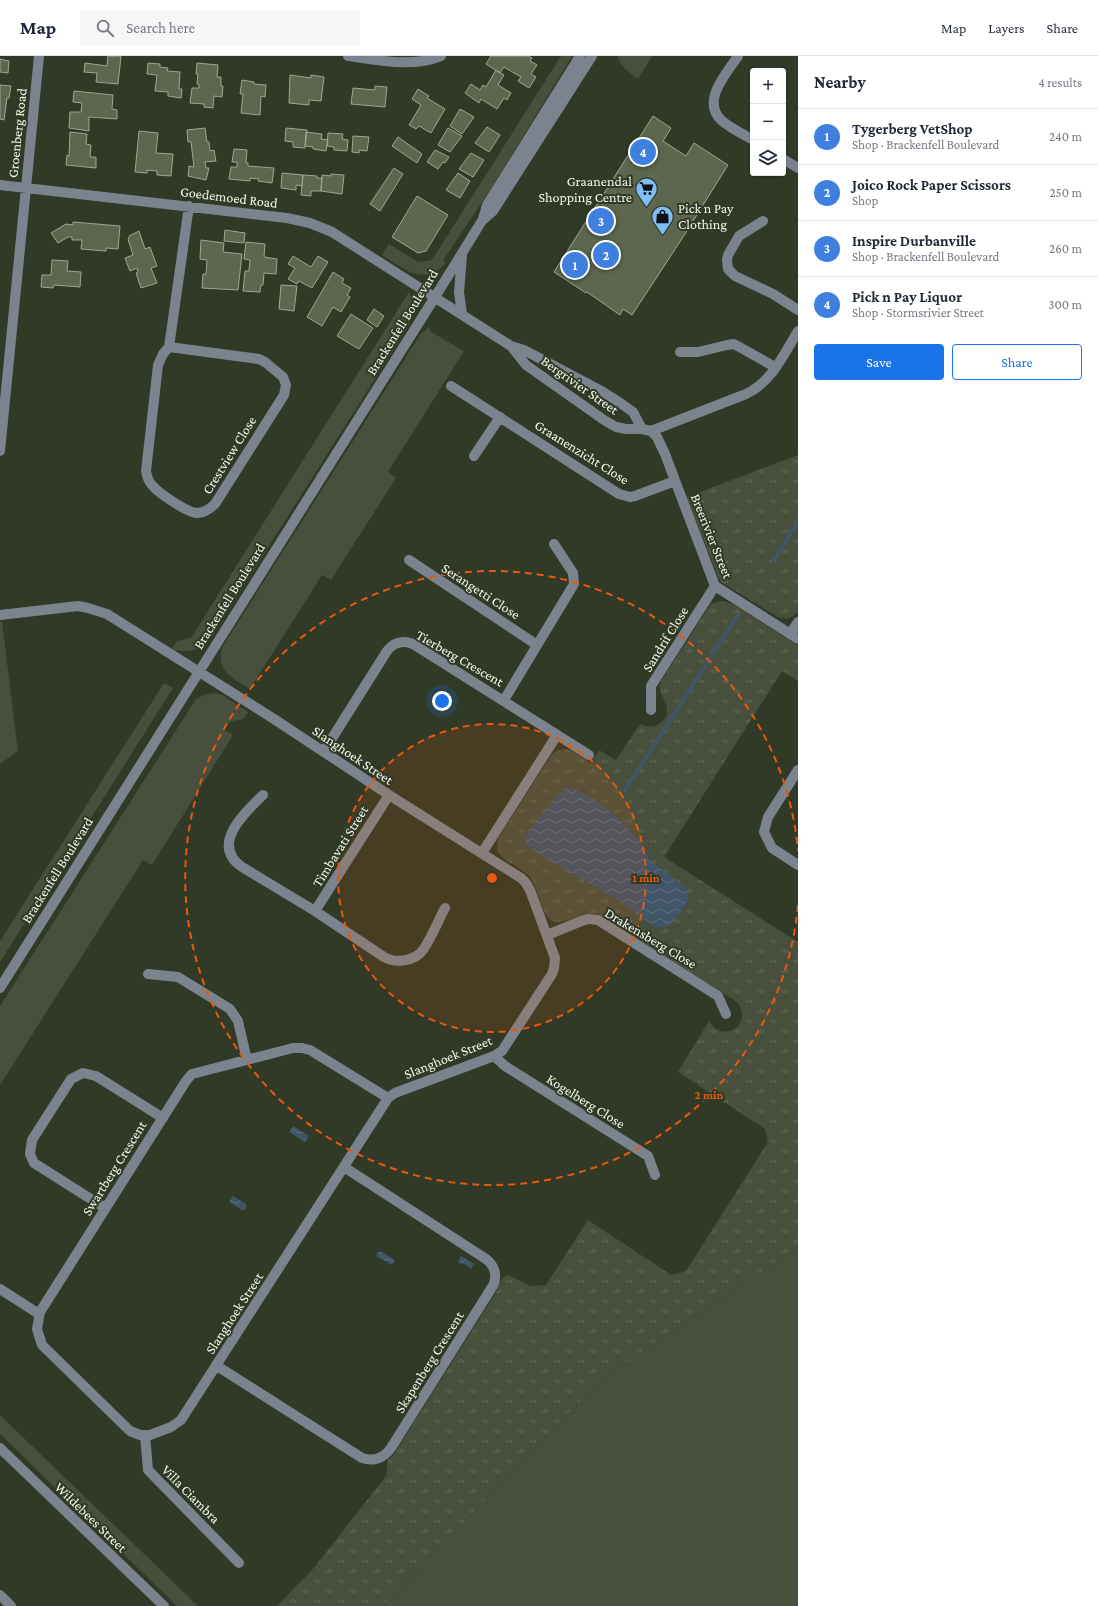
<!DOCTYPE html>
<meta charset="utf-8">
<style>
body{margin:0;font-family:"Crimson Pro",serif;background:#f6f6f7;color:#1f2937}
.controls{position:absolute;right:12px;top:12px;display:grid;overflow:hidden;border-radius:4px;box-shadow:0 1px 3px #0004}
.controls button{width:36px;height:36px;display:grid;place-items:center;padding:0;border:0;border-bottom:1px solid #e0e1e3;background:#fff;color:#1f2937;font:20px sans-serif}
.you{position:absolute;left:442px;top:645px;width:14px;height:14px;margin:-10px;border:3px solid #fff;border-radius:50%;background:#1a73e8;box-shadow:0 0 0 6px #1a73e833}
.badge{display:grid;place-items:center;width:26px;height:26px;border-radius:50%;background:#1a73e8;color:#fff;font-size:13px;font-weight:700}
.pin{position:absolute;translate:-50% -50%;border:2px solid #fff;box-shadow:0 1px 4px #0006}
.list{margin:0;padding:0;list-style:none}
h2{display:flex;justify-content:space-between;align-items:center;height:52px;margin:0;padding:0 16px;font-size:17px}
h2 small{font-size:13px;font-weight:400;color:#747a83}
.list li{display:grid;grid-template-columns:26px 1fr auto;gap:12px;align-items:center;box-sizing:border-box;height:56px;padding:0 16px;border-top:1px solid #e0e1e3}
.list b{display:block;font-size:15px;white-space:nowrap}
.list p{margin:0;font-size:13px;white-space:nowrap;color:#747a83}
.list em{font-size:13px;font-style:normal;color:#747a83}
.actions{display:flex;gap:8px;padding:12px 16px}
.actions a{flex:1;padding:9px 0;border:1px solid #1a73e8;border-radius:4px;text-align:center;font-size:14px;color:#1a73e8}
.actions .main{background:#1a73e8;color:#fff}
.icon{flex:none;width:22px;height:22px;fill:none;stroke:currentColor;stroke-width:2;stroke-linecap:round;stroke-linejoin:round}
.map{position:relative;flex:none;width:798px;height:1550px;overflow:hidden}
header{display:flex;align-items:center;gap:24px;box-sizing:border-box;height:56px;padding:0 20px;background:#fff;border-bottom:1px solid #e0e1e3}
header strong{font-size:19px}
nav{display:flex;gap:22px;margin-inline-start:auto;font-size:14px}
.search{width:280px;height:36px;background:#f6f6f7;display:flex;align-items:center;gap:10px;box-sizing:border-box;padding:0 14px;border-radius:4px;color:#747a83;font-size:15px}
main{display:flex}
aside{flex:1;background:#fff}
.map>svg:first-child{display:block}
.green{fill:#48503d}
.park{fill:url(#park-tufts)}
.water{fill:url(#water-waves)}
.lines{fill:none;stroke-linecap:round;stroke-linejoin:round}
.stream{stroke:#405568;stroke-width:4}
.building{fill:#5c674e;stroke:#9ea792}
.minor{stroke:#7b848e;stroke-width:10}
.ring{fill:none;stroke:#e8590c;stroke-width:2;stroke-dasharray:7 5}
.labels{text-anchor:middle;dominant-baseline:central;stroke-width:4;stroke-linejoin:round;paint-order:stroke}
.street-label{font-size:14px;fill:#f2f7eb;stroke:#313927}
.poi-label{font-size:14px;fill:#f2f7eb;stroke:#313927;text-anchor:end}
.centre{fill:#e8590c;stroke:#313927;stroke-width:2}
.ring-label{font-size:12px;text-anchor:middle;font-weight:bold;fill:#e8590c;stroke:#313927;stroke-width:4;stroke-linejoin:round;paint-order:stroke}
</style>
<header>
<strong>Map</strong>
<div class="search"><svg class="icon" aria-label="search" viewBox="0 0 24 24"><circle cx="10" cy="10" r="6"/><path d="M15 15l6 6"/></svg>Search here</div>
<nav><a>Map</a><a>Layers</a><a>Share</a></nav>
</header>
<main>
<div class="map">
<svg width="798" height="1550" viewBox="0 0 798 1550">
<defs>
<pattern id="park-tufts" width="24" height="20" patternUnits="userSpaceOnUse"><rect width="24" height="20" fill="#48503d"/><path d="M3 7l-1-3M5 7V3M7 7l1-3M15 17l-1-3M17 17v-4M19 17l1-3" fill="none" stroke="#636a59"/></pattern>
<pattern id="water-waves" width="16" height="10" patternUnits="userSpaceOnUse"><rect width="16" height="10" fill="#405568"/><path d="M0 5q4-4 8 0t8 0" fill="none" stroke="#5c6e7e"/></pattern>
</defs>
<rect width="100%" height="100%" fill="#313927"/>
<!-- green -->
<path class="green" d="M 561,0 L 572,0 L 492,131 L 444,203 L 445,208 C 423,231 403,212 382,199 L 389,188 L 418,206 L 432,204 Z
M 618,0 L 652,0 L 638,23 C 630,17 619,10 618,0 Z
M 409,236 C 415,248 414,258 409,269 L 212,580 C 202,594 188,598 172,593 L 177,585 L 191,582 Z
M 429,271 L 431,276 L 464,295 L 388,416 L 396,422 L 331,524 L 322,519 L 250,633 C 233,622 214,614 223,590 L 420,279 Z
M 0,566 L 2,566 L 18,695 L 0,708 Z
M 164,627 L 173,632 L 0,906 L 0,885 Z
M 214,637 L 222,639 L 248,656 L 243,663 L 229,666 L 225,674 L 233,679 L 152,809 L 143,804 L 0,1029 L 0,950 L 196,643 L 204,639 Z
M 798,1191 L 798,1550 L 383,1550 L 603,1322 Z
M 0,1359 L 198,1550 L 177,1550 L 0,1378 Z"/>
<!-- park -->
<path class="park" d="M 798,399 L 798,555 C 793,562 786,564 778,561 L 721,526 L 718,521 L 687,441 Z
M 721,545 L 733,548 L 798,590 L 798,625 L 782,615 L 664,801 L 798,886 L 798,1191 L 603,1322 L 383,1550 L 277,1550 L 313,1513 L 386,1420 L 388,1403 L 393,1400 L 498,1233 L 502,1222 L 508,1219 L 531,1230 L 546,1229 L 588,1164 L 671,1219 L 686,1215 L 768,1086 L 765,1073 L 678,1016 L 709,965 C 723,989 754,968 737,946 L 600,859 C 583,852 569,870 552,865 C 539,855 540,834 530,821 C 521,810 502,807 497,793 L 498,782 L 553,697 C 567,687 579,700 591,707 L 599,694 L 616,704 L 640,668 C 647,671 653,672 659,668 C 679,655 657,642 660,627 L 708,552 L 711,548 Z"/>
<!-- water -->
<path class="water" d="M 568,731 C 595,739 623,765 640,786 C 645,793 647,801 653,807 C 660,813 686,830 688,836 C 689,845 683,853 677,860 C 671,869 666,873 655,871 L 618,844 L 544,801 L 526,788 L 525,781 L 529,774 L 560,736 Z
M 293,1070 L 309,1080 L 305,1086 L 289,1076 Z
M 233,1140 L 246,1148 L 246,1153 L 242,1154 L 229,1146 Z
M 378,1196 L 382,1196 L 395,1204 L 392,1209 L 376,1200 Z
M 461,1200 L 474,1208 L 471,1213 L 465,1208 L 462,1208 L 458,1206 Z"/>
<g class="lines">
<!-- stream -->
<path class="stream" d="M 773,505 L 798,466
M 625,734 L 738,559"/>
</g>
<!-- building -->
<path class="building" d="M 108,0 L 121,0 L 118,28 L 96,26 L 97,17 L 84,16 L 85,7 L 107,10 Z
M 491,0 L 528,0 L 532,2 L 530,5 L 537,9 L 531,18 L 536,21 L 529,32 L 518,25 L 521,21 L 504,11 L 500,17 L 486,8 Z
M 0,3 L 9,5 L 8,17 L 0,16 Z
M 148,7 L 160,8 L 160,11 L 168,12 L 167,15 L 180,16 L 179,33 L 182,33 L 181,42 L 168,40 L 168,36 L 155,35 L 157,19 L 147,18 Z
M 197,7 L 218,9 L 217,21 L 221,21 L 221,30 L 223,30 L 222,41 L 214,40 L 213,52 L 204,51 L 204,48 L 190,47 L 192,32 L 199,32 L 199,29 L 197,28 L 198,18 L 196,18 Z
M 496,14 L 504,19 L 498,29 L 511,37 L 507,44 L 504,42 L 497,53 L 481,43 L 479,47 L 465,37 L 471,28 L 480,34 L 483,29 L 486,31 Z
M 290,19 L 311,22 L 311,19 L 324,21 L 321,45 L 309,44 L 309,49 L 289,47 Z
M 242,24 L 254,26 L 254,28 L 266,29 L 265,41 L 261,40 L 260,59 L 241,57 L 243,38 L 240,38 Z
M 0,29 L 11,30 L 9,42 L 7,42 L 4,64 L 0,63 Z
M 375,30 L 387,31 L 385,51 L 351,48 L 353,32 L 375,34 Z
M 418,33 L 429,40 L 427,42 L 445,53 L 431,77 L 419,70 L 416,73 L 409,69 L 421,49 L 412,43 Z
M 74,35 L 113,39 L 112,53 L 117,54 L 117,63 L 89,61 L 89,75 L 69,72 L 70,56 L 81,56 L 82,47 L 73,46 Z
M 460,53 L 474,61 L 462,78 L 450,70 Z
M 653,60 L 671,72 L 663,85 L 686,100 L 694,87 L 728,109 L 685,178 L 632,259 L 623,253 L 620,259 L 587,236 L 586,237 L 554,216 Z
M 487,71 L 500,79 L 489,96 L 475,87 Z
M 205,72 L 207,86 L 209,86 L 210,95 L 214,94 L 216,105 L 205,106 L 206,112 L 209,112 L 206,124 L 188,120 L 189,110 L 194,111 L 191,86 L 188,86 L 187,74 Z
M 286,72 L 307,74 L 305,92 L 293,91 L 293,86 L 285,85 Z
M 448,72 L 462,80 L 450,96 L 438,89 Z
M 139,75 L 158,77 L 156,97 L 173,98 L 171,120 L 157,119 L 157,115 L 147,114 L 147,117 L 135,116 Z
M 70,76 L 87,78 L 86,88 L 91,89 L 90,101 L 96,101 L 96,112 L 66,109 L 67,99 L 69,100 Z
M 306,76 L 322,78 L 321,83 L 328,84 L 326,95 L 313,93 L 313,91 L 305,90 Z
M 328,77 L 343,78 L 342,83 L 348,84 L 347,95 L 334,94 L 334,91 L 327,90 Z
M 353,80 L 369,81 L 367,95 L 359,94 L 359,97 L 352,96 Z
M 398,81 L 422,98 L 417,107 L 392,90 Z
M 234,93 L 247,94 L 246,107 L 248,107 L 248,110 L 274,112 L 272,127 L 258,125 L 259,123 L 250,122 L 250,125 L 229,123 L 231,111 L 237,111 L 237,106 L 232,106 Z
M 435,94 L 449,101 L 445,107 L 443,106 L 438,113 L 427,106 Z
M 471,97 L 484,104 L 473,121 L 459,113 Z
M 394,112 L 403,118 L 380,155 L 370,148 Z
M 282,117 L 303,119 L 302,130 L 296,129 L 296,134 L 281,132 Z
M 458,117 L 470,125 L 460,142 L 446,134 Z
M 331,118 L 344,119 L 342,138 L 321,135 L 322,119 L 331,120 Z
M 303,119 L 317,120 L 317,122 L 322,122 L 321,135 L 311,135 L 311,140 L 301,139 Z
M 417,140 L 448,159 L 426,195 L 418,197 L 392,181 Z
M 73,166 L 120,170 L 118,193 L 106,192 L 106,195 L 81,193 L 82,184 L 72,184 L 72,181 L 68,181 L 58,187 L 51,177 L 66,168 L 73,169 Z
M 225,174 L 245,177 L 244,187 L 224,185 Z
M 139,175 L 145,193 L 150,191 L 157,210 L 151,212 L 157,227 L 141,232 L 136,217 L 138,216 L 137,212 L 130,215 L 125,202 L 133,199 L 128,183 L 129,182 L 129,180 Z
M 201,184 L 224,187 L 223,196 L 242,198 L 238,234 L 202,232 L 203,218 L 206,218 L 207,204 L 200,203 Z
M 246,186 L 265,188 L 264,201 L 277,203 L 276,218 L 264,217 L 263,229 L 261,229 L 260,236 L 243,235 L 245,215 L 249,215 L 250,204 L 244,203 Z
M 293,200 L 311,211 L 318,200 L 328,206 L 312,232 L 299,225 L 297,228 L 288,223 L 295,212 L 288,208 Z
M 52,204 L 68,205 L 67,215 L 81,216 L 80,231 L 54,229 L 53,232 L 41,231 L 42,219 L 51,219 Z
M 333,216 L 344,223 L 342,227 L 351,232 L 347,239 L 350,241 L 341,256 L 333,251 L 322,270 L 307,261 Z
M 281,229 L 297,230 L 294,255 L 279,253 Z
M 374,253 L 384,260 L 377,271 L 367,264 Z
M 351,258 L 373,272 L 359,293 L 337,280 Z"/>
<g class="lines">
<!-- minor -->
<path class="minor" d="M 348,0 C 378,4 411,12 441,0
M 738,0 C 727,17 701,44 721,64 C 730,72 743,78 753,84
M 783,103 L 798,112
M 0,129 L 287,162 L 310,167 L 332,176 L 511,290 L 524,294 L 603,336 L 619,346 L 633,356 L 642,373
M 484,163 L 493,155 L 592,0
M 763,165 L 739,180 L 728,199 L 727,204 L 728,213 L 735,220 L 773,238 L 798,254
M 462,200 L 459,236 L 462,258
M 511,290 L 526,309 L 604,364 L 616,371 L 626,373 L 642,373 L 651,375 L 657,381 L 665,398 L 715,530 L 798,583
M 169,291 L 259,303 L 265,306 L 283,321 L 286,329 L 284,339 L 215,448 C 210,453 204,457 196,457 C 187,456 158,437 152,429 C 148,425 147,421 146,415 L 158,309 L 163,298 L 169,291 L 189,150
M 680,296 L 698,296 L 727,289 L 734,288 L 775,311
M 451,330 L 619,438 L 630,441 L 635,440 L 675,425
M 651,375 L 746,338 C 772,326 784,298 798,275
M 0,395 L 39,0
M 474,400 L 500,361
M 409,504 L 537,589
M 0,559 L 78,550 L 88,552 L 107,558 L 274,663 L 389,739 L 521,822 L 526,827 L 530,834 L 555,902 L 554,912 L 552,918 L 502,995 L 494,1000 L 395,1037 L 388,1042 L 181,1364 L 171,1371 L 150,1379 L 140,1379 L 130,1375 L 42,1289 L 37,1273 L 40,1256 L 186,1025 L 192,1018 L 293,992 L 302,992 L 310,994 L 388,1042
M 790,578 L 798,566
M 504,644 L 574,528 L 573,517 L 554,488
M 651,654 L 651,630 L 715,530
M 324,695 L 387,595 C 394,586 403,584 413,588 L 589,699
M 798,714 L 768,761 L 764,776 L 772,792 L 798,809
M 263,739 C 244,757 210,789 242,811 L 315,855 L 384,901 C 396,908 415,905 423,894 C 432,881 438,865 445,852
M 482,797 L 557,679
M 315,855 L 389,739
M 547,879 L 584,864 L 589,863 L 598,864 L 718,940 L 726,958
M 148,918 L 178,921 L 230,953 L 238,965 L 247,1004
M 0,932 L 435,241 L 483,163 L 487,149 L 580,0
M 494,1000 L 505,1010 L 648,1100 L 655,1119
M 105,1152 L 34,1107 L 30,1098 L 32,1084 L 71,1023 L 83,1017 L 96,1020 L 163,1062
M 0,1233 L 39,1258
M 217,1310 L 362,1402 C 374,1406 384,1402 391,1392 L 494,1228 C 497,1218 494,1209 486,1203 L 344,1111
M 145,1379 L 148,1414 L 239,1507
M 0,1392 L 164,1550
M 0,1539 L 11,1550"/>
</g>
<!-- distance rings -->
<circle cx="492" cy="822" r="154" fill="#e8590c" fill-opacity=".12"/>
<g class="ring">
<circle cx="492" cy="822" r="154"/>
<path d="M798 849A307 307 0 1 1 798 795"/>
</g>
<!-- icons -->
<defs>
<symbol id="supermarket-pin" viewBox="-11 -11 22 30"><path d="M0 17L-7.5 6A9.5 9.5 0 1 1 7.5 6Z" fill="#7dbef9" stroke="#313927"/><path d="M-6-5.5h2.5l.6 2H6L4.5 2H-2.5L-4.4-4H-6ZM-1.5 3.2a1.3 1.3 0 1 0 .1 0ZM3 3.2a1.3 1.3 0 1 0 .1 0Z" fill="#111"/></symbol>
<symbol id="shop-pin" viewBox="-11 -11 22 30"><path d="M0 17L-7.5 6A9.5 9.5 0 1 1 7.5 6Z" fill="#7dbef9" stroke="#313927"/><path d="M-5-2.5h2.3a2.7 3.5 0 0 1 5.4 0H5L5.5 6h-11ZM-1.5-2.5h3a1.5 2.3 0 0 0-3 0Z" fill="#111"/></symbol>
</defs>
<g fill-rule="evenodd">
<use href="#supermarket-pin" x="634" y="120" width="25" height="34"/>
<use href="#shop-pin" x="650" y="148" width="25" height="34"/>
</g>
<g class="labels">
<!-- street labels -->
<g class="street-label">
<text transform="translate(17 77) rotate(-84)">Groenberg Road</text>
<text transform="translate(229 141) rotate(7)">Goedemoed Road</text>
<text transform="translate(402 266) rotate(-58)">Brackenfell Boulevard</text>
<text transform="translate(580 329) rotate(35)">Bergrivier Street</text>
<text transform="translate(582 396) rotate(32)">Graanenzicht Close</text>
<text transform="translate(229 399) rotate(-58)">Crestview Close</text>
<text transform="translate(712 480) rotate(68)">Breerivier Street</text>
<text transform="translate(481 535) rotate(33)">Serangetti Close</text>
<text transform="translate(229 540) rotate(-58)">Brackenfell Boulevard</text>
<text transform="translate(665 583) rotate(-58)">Sandrif Close</text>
<text transform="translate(460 602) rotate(30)">Tierberg Crescent</text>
<text transform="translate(353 699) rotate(34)">Slanghoek Street</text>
<text transform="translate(340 790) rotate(-58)">Timbavati Street</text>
<text transform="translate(57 814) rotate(-58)">Brackenfell Boulevard</text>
<text transform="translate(651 882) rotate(31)">Drakensberg Close</text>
<text transform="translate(448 1001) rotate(-22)">Slanghoek Street</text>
<text transform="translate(586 1045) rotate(32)">Kogelberg Close</text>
<text transform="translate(114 1112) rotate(-58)">Swartberg Crescent</text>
<text transform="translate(234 1257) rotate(-57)">Slanghoek Street</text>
<text transform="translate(429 1306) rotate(-58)">Skapenberg Crescent</text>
<text transform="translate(191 1438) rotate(45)">Villa Ciambra</text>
<text transform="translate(91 1461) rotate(44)">Wildebees Street</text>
</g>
<!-- poi labels -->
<g class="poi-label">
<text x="632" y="125">Graanendal<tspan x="632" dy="16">Shopping Centre</tspan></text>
<text x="678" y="152" text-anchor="start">Pick n Pay<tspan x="678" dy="16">Clothing</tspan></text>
</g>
</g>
<circle cx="492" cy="822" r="6" class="centre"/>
<g class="ring-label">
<text x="646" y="826">1 min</text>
<text x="709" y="1043">2 min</text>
</g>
</svg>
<div class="controls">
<button>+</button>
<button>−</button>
<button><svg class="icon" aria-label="layers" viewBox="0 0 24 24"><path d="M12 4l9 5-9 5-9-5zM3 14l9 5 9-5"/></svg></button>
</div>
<div class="you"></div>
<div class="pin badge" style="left:575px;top:209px;background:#3f7fe0">1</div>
<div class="pin badge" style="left:606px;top:199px;background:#3f7fe0">2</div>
<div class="pin badge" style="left:601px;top:165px;background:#3f7fe0">3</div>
<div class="pin badge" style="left:643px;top:96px;background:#3f7fe0">4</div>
</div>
<aside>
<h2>Nearby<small>4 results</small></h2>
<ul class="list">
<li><span class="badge" style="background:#3f7fe0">1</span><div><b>Tygerberg VetShop</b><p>Shop · Brackenfell Boulevard</p></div><em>240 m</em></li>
<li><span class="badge" style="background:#3f7fe0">2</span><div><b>Joico Rock Paper Scissors</b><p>Shop</p></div><em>250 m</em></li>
<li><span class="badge" style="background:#3f7fe0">3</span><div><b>Inspire Durbanville</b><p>Shop · Brackenfell Boulevard</p></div><em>260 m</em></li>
<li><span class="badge" style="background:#3f7fe0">4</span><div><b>Pick n Pay Liquor</b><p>Shop · Stormsrivier Street</p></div><em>300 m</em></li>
</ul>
<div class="actions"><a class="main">Save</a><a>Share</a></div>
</aside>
</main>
